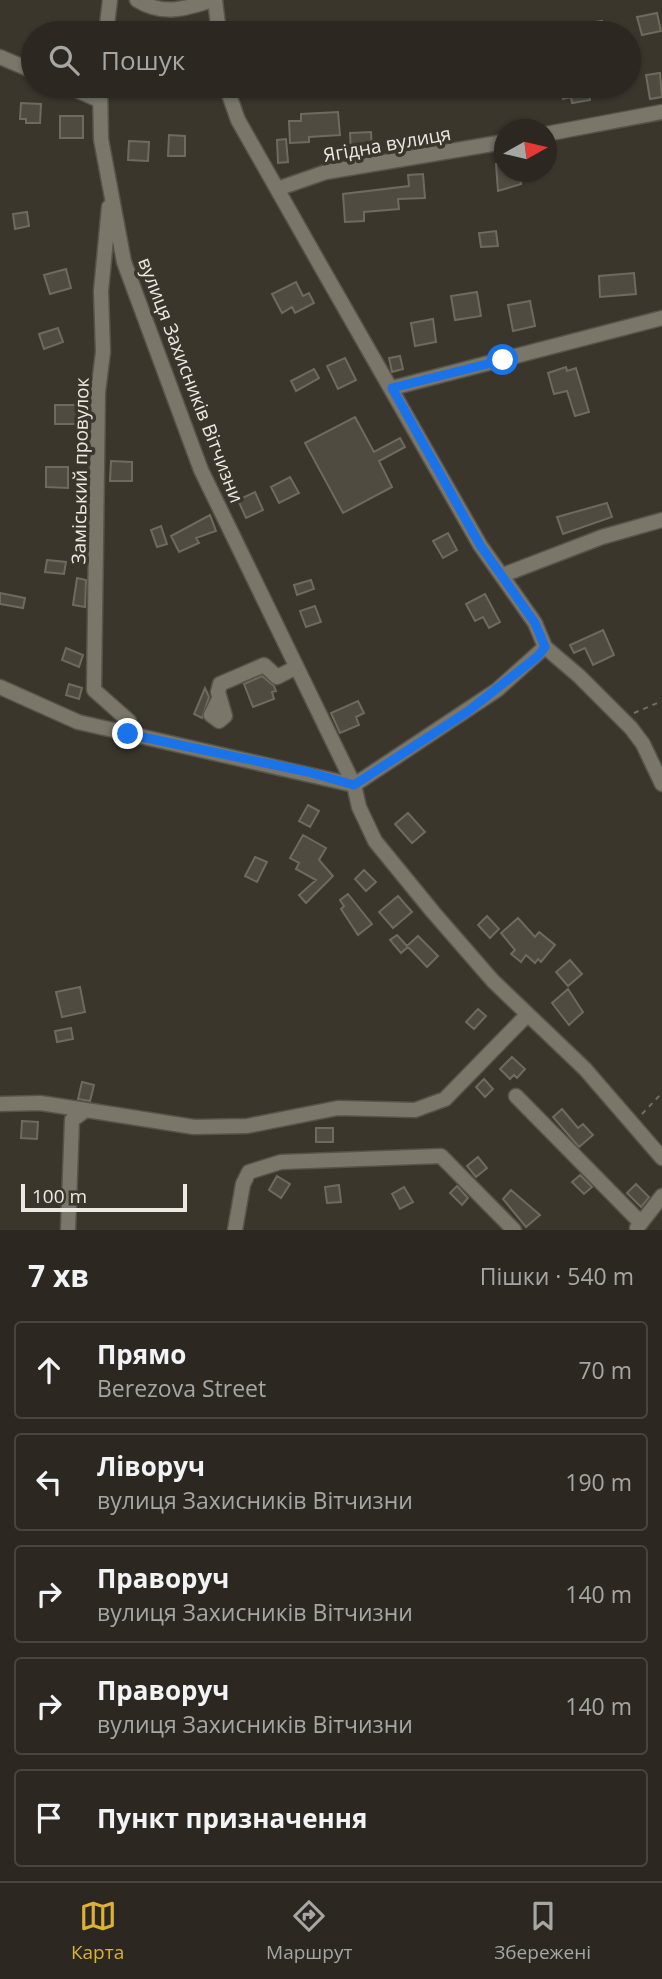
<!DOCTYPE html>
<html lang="uk">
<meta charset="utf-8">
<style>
body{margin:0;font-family:"Open Sans",sans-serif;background:#34302a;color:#f1f3f6}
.compass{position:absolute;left:494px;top:119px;width:63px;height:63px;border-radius:50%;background:#2c2821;box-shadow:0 2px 5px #0004;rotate:82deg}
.scale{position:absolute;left:21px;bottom:18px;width:166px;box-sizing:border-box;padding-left:7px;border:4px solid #ece9e2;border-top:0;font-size:19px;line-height:24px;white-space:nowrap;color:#ece9e2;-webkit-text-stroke:5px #3a362c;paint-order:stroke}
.stop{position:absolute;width:21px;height:21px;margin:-16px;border:5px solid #1a73e8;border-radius:50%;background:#fff}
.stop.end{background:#1a73e8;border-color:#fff;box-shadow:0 2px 7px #0008}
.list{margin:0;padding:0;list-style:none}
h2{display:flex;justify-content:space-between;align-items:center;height:91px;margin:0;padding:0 28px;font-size:30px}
h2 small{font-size:23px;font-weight:400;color:#a6a6a5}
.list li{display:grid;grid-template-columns:46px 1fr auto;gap:21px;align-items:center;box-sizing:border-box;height:98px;margin:0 14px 14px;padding:0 14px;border:2px solid #48443f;border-radius:7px}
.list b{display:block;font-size:26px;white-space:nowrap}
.list p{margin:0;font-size:23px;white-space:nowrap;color:#a6a6a5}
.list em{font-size:23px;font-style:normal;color:#a6a6a5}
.icon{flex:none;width:38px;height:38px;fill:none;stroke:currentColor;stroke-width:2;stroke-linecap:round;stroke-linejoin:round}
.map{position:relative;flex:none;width:662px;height:1230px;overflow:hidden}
.search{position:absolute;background:#2c2821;box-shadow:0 2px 5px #0004;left:21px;right:21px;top:21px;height:77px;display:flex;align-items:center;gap:18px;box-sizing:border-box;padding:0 24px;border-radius:38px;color:#a6a6a5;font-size:26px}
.sheet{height:651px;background:#2c2821}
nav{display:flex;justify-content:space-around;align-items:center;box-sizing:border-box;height:98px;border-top:2px solid #48443f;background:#2c2821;font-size:19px;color:#a6a6a5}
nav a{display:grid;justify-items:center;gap:4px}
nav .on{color:#dab334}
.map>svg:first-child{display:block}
.building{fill:#4f4b40;stroke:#6e6a5e;stroke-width:2}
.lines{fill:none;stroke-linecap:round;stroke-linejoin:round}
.minor-casing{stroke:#56534a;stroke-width:17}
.path{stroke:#726e65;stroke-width:2;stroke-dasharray:5 5;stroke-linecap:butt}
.minor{stroke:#7a766a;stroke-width:14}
.route{stroke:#1a73e8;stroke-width:9}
.labels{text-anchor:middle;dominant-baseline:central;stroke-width:7;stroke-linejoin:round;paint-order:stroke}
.street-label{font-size:19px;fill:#ece9e2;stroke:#3a362c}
</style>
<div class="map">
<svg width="662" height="1230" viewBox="0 0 662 1230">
<rect width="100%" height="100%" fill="#3a362c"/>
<!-- building -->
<path class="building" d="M 657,13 L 661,31 L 642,35 L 637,17 Z
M 602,21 L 604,33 L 590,33 L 588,23 Z
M 660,73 L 662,97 L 650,99 L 646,75 Z
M 561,86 L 588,86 L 590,100 L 572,103 L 571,97 L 563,99 Z
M 21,103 L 41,104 L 40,123 L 26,123 L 26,119 L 20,119 Z
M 338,112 L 340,135 L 309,137 L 309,142 L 290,143 L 289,121 L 301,121 L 301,114 Z
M 60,116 L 83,116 L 83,138 L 60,138 Z
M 371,132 L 372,151 L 351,153 L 350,133 Z
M 169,135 L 185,136 L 185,156 L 168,156 Z
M 286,139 L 288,162 L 278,163 L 277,140 Z
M 129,141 L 149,142 L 148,161 L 128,160 Z
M 496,164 L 505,164 L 505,172 L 520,172 L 521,184 L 498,191 Z
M 423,174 L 425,198 L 398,199 L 399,209 L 364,212 L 364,221 L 345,222 L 343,194 L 409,186 L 408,175 Z
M 27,212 L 29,226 L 15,229 L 13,214 Z
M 496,231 L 498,246 L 481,247 L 479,233 Z
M 66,269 L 71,288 L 50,294 L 44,275 Z
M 634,273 L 636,294 L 600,297 L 599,276 Z
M 296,282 L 303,296 L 309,293 L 314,303 L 295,313 L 292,307 L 282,313 L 272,294 Z
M 477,292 L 481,316 L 455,320 L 451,296 Z
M 530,301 L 535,326 L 513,331 L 508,305 Z
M 433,319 L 436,342 L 415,346 L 411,323 Z
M 58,328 L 63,342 L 44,349 L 39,334 Z
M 400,356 L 403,369 L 392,372 L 389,358 Z
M 345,358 L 356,380 L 338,389 L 327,366 Z
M 566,367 L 567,371 L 576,368 L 589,412 L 575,416 L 567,391 L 554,394 L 548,373 Z
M 314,369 L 319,378 L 296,391 L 291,381 Z
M 55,405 L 77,405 L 77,424 L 55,424 Z
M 355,417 L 374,452 L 400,438 L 405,447 L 379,461 L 392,487 L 343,513 L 305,443 Z
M 111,461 L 132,462 L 132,481 L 110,481 Z
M 46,467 L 68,467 L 68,488 L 46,487 Z
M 290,477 L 299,493 L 279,503 L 271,487 Z
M 255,492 L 263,510 L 246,518 L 238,500 Z
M 607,503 L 612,517 L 563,534 L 557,517 Z
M 210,515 L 216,531 L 196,538 L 199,543 L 179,552 L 171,536 Z
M 161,526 L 167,544 L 157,547 L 151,530 Z
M 448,533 L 457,550 L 443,558 L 433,541 Z
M 47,560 L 66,562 L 64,574 L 45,572 Z
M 77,578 L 86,580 L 85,607 L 73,605 Z
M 311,580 L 314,589 L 297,595 L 294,585 Z
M 0,593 L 25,598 L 23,608 L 0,604 Z
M 485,594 L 500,622 L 489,628 L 483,617 L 475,621 L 466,604 Z
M 315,606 L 321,622 L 306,627 L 300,611 Z
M 603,630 L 614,655 L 593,665 L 585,648 L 574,653 L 570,645 Z
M 66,648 L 83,655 L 79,667 L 62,660 Z
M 262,676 L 274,686 L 276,691 L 272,692 L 274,699 L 253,707 L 244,684 Z
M 69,684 L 82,688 L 79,699 L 66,695 Z
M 205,688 L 209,697 L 202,718 L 194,714 Z
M 358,701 L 364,713 L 356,717 L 359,725 L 340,733 L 331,713 Z
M 308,805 L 319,811 L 310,827 L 299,821 Z
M 408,813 L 425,832 L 412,843 L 395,824 Z
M 303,835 L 326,848 L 319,860 L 333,876 L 306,903 L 299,895 L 316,880 L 296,869 L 299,863 L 290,858 Z
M 255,857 L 267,862 L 257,882 L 245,876 Z
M 364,870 L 376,882 L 366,891 L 355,879 Z
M 348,894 L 372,924 L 358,935 L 341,909 L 344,906 L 340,900 Z
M 398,896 L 412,912 L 393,928 L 379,912 Z
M 487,916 L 499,929 L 490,938 L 478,925 Z
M 518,918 L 535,937 L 539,932 L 555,945 L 541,962 L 538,959 L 535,963 L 526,955 L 521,962 L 511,954 L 515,950 L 501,933 Z
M 397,935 L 407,946 L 418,936 L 438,956 L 427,967 L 408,947 L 401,953 L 390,940 Z
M 570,960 L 582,974 L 568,986 L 556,972 Z
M 80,987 L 85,1012 L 62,1017 L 56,992 Z
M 568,989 L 583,1012 L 569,1025 L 552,1003 Z
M 478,1009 L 486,1016 L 474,1029 L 466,1022 Z
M 71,1028 L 73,1039 L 57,1042 L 55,1031 Z
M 512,1057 L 525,1069 L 517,1078 L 514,1075 L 510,1079 L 500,1069 Z
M 484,1079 L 493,1089 L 485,1097 L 476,1087 Z
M 82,1082 L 94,1085 L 90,1101 L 78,1099 Z
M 562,1109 L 578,1128 L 583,1124 L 593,1135 L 579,1147 L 553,1117 Z
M 22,1121 L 38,1122 L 37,1139 L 21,1138 Z
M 316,1128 L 333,1128 L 333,1142 L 316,1142 Z
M 478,1157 L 487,1168 L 476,1177 L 467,1166 Z
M 580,1175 L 592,1187 L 584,1194 L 572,1182 Z
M 277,1176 L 290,1184 L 281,1198 L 269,1190 Z
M 636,1184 L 649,1197 L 641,1207 L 627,1193 Z
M 339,1185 L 341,1202 L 327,1203 L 325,1187 Z
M 457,1186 L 468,1198 L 462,1205 L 450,1193 Z
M 404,1187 L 413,1202 L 400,1209 L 392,1194 Z
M 511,1190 L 540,1215 L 526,1227 L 503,1199 Z"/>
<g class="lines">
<defs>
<path id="minor" d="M 137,0 C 163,16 185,9 212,0
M 215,0 L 219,33
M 106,33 L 110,0
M 0,57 L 33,71
M 67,86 L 99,100
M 100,86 L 101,139 L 124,262 L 201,470 L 354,785 L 359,807 L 375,841 L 433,912 L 493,981 L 585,1069 L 662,1158
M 546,134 L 662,112
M 277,189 L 326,172 L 504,142
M 109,207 L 101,291 L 103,352 L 98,392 L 94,690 L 129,721 L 128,734
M 392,388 L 662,318
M 503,575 L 602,537 L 662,520
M 545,647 L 579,676 L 631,728 L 643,744 L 662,784
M 0,687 L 78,722 L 354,785 L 497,690 L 545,647 L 535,623 L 480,545 L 323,270 L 238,120 L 226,86
M 219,699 L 211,715 L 219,721 L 225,716 L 218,692 L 220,684 L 264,665 L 277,677 L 295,668
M 516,1096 L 641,1223
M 0,1104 L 40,1103 L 86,1110 L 72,1120 L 68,1230
M 86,1110 L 194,1127 L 247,1126 L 338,1108 L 415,1110 L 445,1099 L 526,1016
M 637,1228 L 662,1196
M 235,1230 L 243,1184 L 249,1172 L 281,1162 L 441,1156 L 514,1230"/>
</defs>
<!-- minor casing -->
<use href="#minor" class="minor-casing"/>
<!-- path -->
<path class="path" d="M 634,713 L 662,701
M 642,1114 L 662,1093"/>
<!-- minor -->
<use href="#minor" class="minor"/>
</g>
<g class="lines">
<!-- route -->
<path class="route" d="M 128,734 L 308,772 L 354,785 L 467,712 L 538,656 L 545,647 L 535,623 L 480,545 L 392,388 L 503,360"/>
</g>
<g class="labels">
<!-- street labels -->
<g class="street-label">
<text transform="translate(387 144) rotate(-10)">Ягідна вулиця</text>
<text transform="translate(191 380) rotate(69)">вулиця Захисників Вітчизни</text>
<text transform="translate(80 471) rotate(-89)">Заміський провулок</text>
</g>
</g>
</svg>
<svg class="compass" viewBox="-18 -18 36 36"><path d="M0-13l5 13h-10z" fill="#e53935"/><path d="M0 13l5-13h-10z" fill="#a6a6a5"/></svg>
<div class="scale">100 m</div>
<div class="stop" style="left:503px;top:360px"></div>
<div class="stop end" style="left:128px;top:734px"></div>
<div class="search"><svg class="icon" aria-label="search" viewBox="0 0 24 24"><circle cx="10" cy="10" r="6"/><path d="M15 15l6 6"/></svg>Пошук</div>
</div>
<section class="sheet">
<h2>7 хв<small>Пішки · 540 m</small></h2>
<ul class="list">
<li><svg class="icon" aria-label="ahead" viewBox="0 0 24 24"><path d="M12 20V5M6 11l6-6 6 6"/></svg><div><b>Прямо</b><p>Berezova Street</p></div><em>70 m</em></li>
<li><svg class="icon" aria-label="left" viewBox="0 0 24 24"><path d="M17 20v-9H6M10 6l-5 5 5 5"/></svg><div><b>Ліворуч</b><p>вулиця Захисників Вітчизни</p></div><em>190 m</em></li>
<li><svg class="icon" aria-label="right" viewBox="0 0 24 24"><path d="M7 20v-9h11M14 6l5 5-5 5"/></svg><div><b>Праворуч</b><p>вулиця Захисників Вітчизни</p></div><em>140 m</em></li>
<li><svg class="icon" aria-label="right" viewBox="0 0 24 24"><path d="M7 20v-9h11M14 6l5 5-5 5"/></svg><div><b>Праворуч</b><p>вулиця Захисників Вітчизни</p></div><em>140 m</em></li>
<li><svg class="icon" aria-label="arrive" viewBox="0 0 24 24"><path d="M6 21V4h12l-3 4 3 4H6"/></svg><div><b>Пункт призначення</b></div></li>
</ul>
</section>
<nav>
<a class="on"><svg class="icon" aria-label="map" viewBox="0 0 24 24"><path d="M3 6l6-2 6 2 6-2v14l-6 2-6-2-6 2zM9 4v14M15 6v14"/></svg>Карта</a>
<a><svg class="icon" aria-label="directions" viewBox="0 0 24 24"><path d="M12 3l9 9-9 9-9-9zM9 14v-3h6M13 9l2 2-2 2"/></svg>Маршрут</a>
<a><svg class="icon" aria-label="saved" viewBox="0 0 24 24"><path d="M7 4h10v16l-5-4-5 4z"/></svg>Збережені</a>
</nav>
